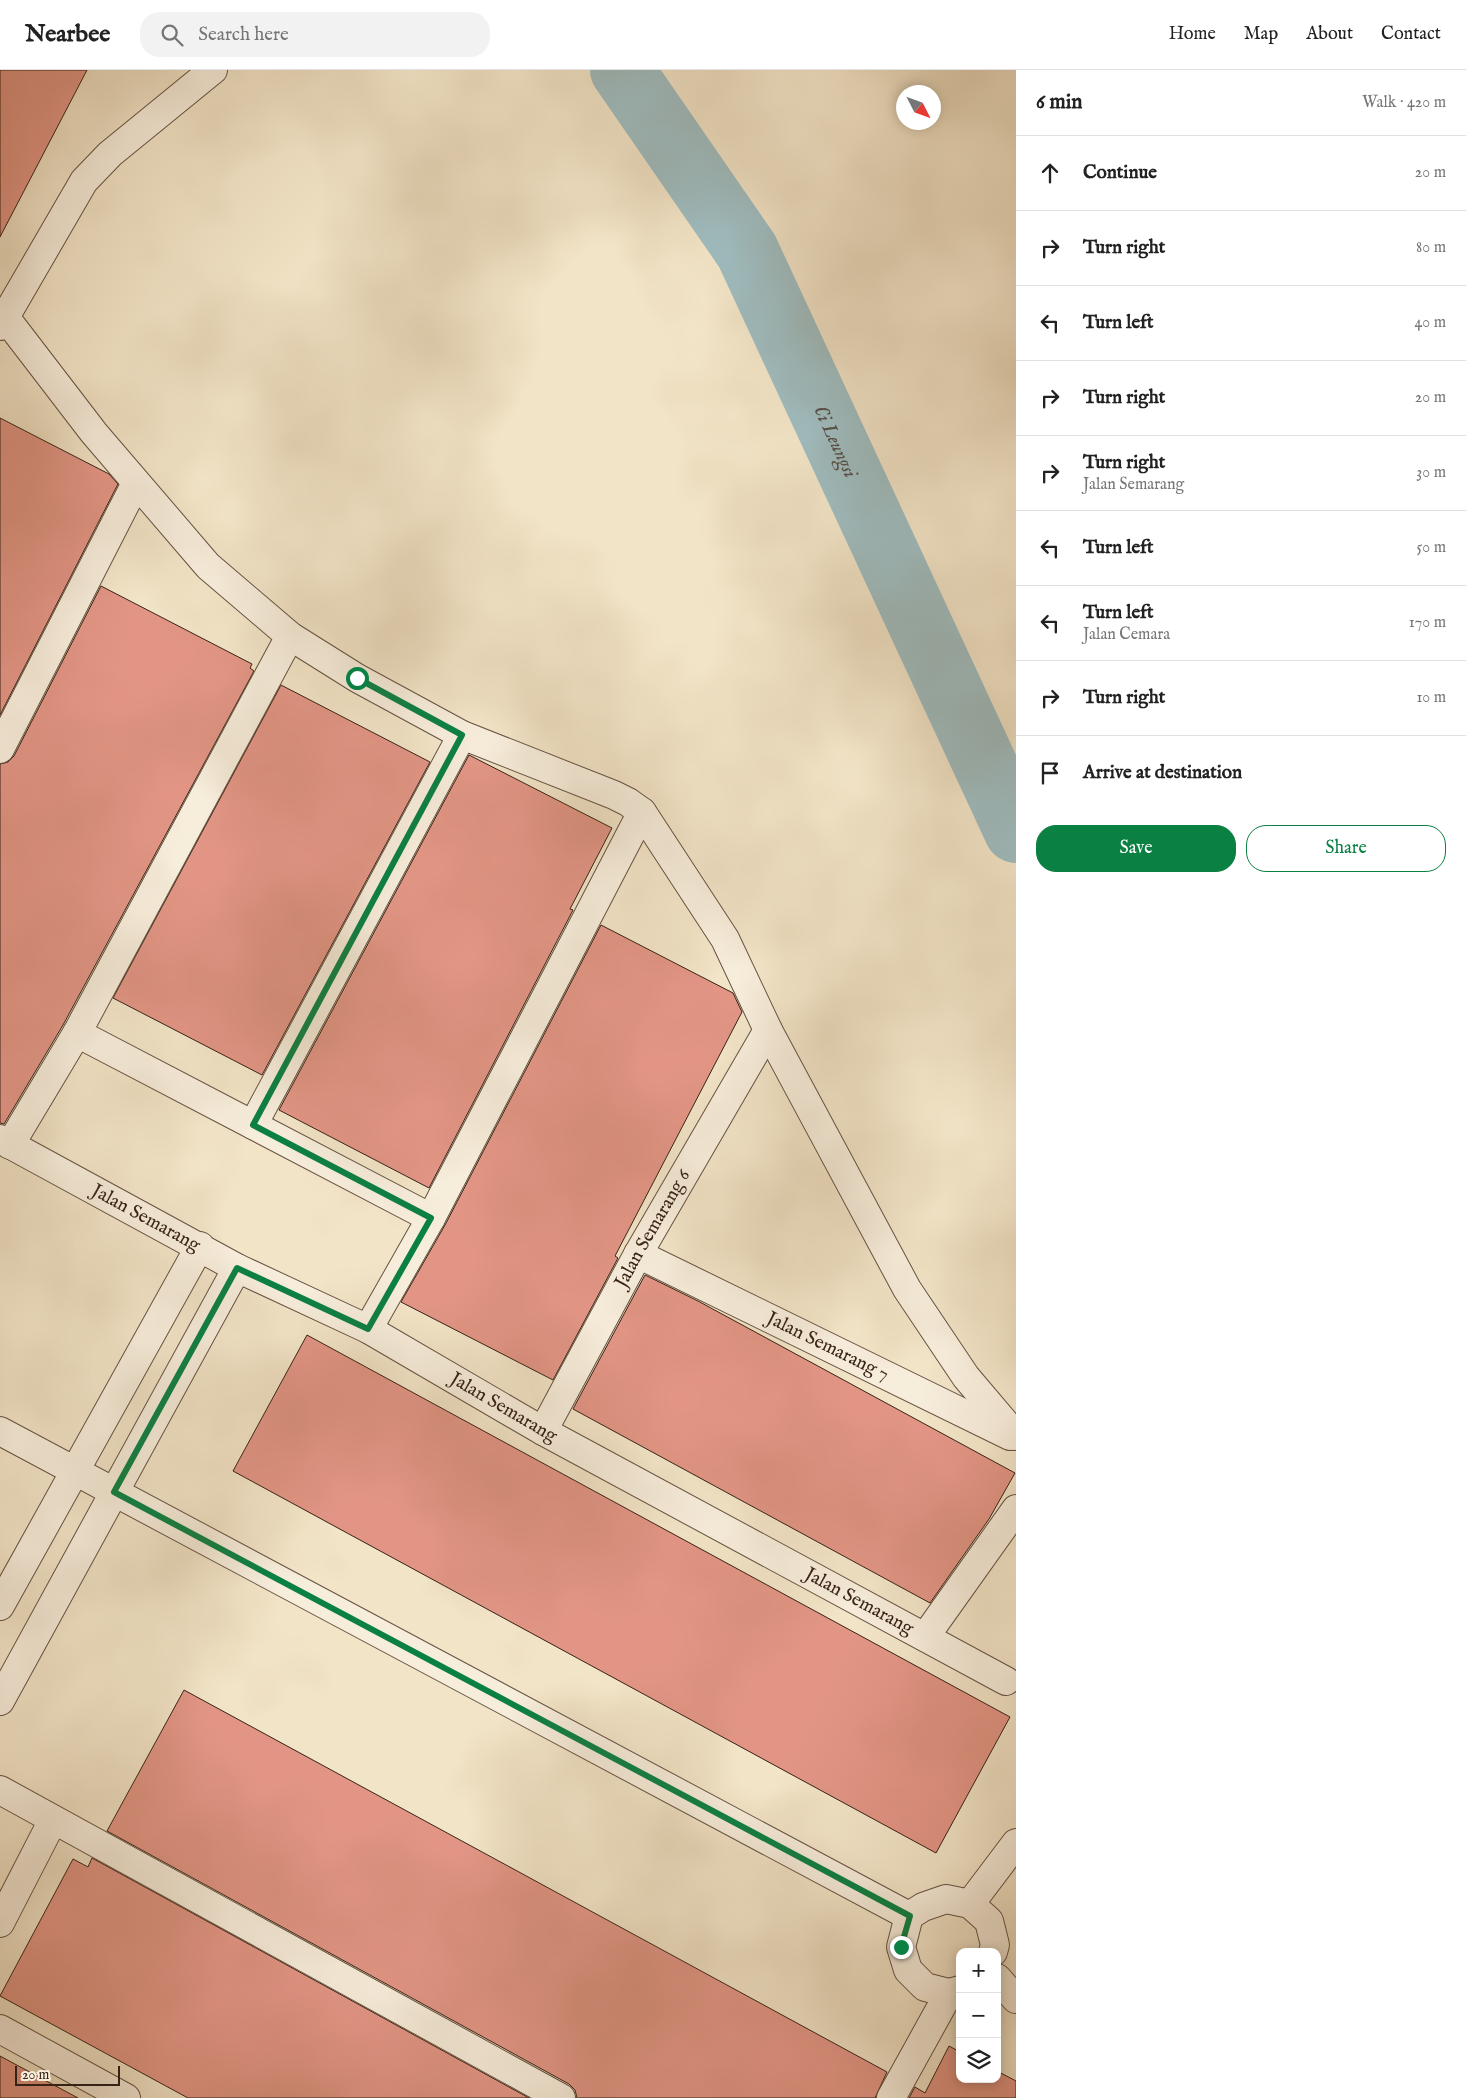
<!DOCTYPE html>
<meta charset="utf-8">
<style>
body{margin:0;font-family:"IM FELL English",serif;background:#f2f2f2;color:#222}
.controls{position:absolute;right:15px;bottom:15px;display:grid;overflow:hidden;border-radius:10px;box-shadow:0 2px 12px #0003}
.controls button{width:45px;height:45px;display:grid;place-items:center;padding:0;border:0;border-bottom:1px solid #e0e0e0;background:#fff;color:#222;font:25px sans-serif}
.compass{position:absolute;left:896px;top:15px;width:45px;height:45px;border-radius:50%;background:#fff;box-shadow:0 2px 12px #0003;rotate:132deg}
.scale{position:absolute;left:15px;bottom:12px;width:105px;box-sizing:border-box;padding-left:5px;border:2px solid #372216;border-top:0;font-size:14px;line-height:18px;white-space:nowrap;color:#372216;-webkit-text-stroke:4px #f7eddb;paint-order:stroke}
.stop{position:absolute;width:15px;height:15px;margin:-11px;border:4px solid #0b8043;border-radius:50%;background:#fff}
.stop.end{background:#0b8043;border-color:#fff;box-shadow:0 1px 5px #0008}
.list{margin:0;padding:0;list-style:none}
h2{display:flex;justify-content:space-between;align-items:center;height:65px;margin:0;padding:0 20px;font-size:21px}
h2 small{font-size:16px;font-weight:400;color:#767676}
.list li{display:grid;grid-template-columns:32px 1fr auto;gap:15px;align-items:center;box-sizing:border-box;height:75px;padding:0 20px;border-top:1px solid #e0e0e0}
.list b{display:block;font-size:19px;white-space:nowrap}
.list p{margin:0;font-size:16px;white-space:nowrap;color:#767676}
.list em{font-size:16px;font-style:normal;color:#767676}
.actions{display:flex;gap:10px;padding:15px 20px}
.actions a{flex:1;padding:11px 0;border:1px solid #0b8043;border-radius:20px;text-align:center;font-size:18px;color:#0b8043}
.actions .main{background:#0b8043;color:#fff}
.icon{flex:none;width:28px;height:28px;fill:none;stroke:currentColor;stroke-width:2;stroke-linecap:round;stroke-linejoin:round}
.map{position:relative;flex:none;width:1016px;height:2028px;overflow:hidden}
header{display:flex;align-items:center;gap:30px;box-sizing:border-box;height:70px;padding:0 25px;background:#fff;border-bottom:1px solid #e0e0e0}
header strong{font-size:24px}
nav{display:flex;gap:28px;margin-inline-start:auto;font-size:18px}
.search{width:350px;height:45px;background:#f2f2f2;display:flex;align-items:center;gap:12px;box-sizing:border-box;padding:0 18px;border-radius:20px;color:#767676;font-size:19px}
main{display:flex}
aside{flex:1;background:#fff}
.map>svg:first-child{display:block}
.lines{fill:none;stroke-linecap:round;stroke-linejoin:round}
.river{stroke:#9fbcbf;stroke-width:64}
.building{fill:#e29585;stroke:#372216}
.minor-casing{stroke:#665242;stroke-width:30}
.minor{stroke:#f7eddb;stroke-width:28}
.route{stroke:#0b8043;stroke-width:6}
.labels{text-anchor:middle;dominant-baseline:central;stroke-width:4.5;stroke-linejoin:round;paint-order:stroke}
.street-label{font-size:19px;fill:#372216;stroke:#f7eddb}
.water-label{font-size:20px;font-style:italic;fill:#565049;stroke:#f7eddb}
</style>
<header>
<strong>Nearbee</strong>
<div class="search"><svg class="icon" aria-label="search" viewBox="0 0 24 24"><circle cx="10" cy="10" r="6"/><path d="M15 15l6 6"/></svg>Search here</div>
<nav><a>Home</a><a>Map</a><a>About</a><a>Contact</a></nav>
</header>
<main>
<div class="map">
<svg width="1016" height="2028" viewBox="0 0 1016 2028">
<rect width="100%" height="100%" fill="#f2e4c7"/>
<filter id="stains"><feTurbulence type="fractalNoise" baseFrequency=".004" numOctaves="4"/><feColorMatrix values="0 0 0 0 .2 0 0 0 0 .09 0 0 0 0 .02 0 0 0 .5 -.17"/></filter>
<radialGradient id="worn" r=".72"><stop offset=".6" stop-color="#630" stop-opacity="0"/><stop offset="1" stop-color="#630" stop-opacity=".3"/></radialGradient>
<g class="lines">
<!-- river -->
<path class="river" id="s1" d="M 622,0 L 747,181 L 1016,761"/>
</g>
<!-- building -->
<path class="building" d="M 0,0 L 87,0 L 0,167 Z
M 0,348 L 109,404 L 118,414 L 0,645 Z
M 101,516 L 252,594 L 250,598 L 254,601 L 63,955 L 4,1054 L 0,1053 L 0,694 L 8,692 L 14,686 Z
M 281,615 L 430,692 L 262,1005 L 113,928 Z
M 469,685 L 612,758 L 570,839 L 573,840 L 429,1118 L 279,1040 Z
M 601,855 L 733,923 L 742,942 L 615,1186 L 618,1188 L 553,1310 L 401,1232 L 445,1155 Z
M 645,1205 L 698,1231 L 1015,1403 L 989,1449 L 930,1533 L 573,1339 Z
M 307,1265 L 1010,1647 L 936,1783 L 233,1401 Z
M 184,1620 L 887,2002 L 875,2028 L 577,2028 L 575,2020 L 569,2014 L 107,1761 Z
M 92,1788 L 529,2028 L 188,2028 L 0,1926 L 73,1789 L 88,1797 Z
M 949,1976 L 960,1982 L 960,2009 L 997,2009 L 997,2001 L 1016,2011 L 1016,2028 L 909,2028 L 915,2017 L 925,2023 Z
M 0,1986 L 78,2028 L 0,2028 Z"/>
<g class="lines">
<defs>
<g id="minor">
<path d="M 5,247 L 94,363 L 208,496 L 290,566 L 357,608 L 462,665 L 614,725 L 628,732 L 642,742 L 725,869 L 768,960 L 907,1219 L 966,1307 L 1016,1366"/>
<path d="M 0,256 L 84,111 L 110,84 L 213,0"/>
<path d="M 0,679 L 136,413"/>
<path d="M 77,963 L 431,1148"/>
<path d="M 253,1055 L 462,665"/>
<path id="s2" d="M 0,1069 L 237,1198 L 368,1259 L 543,1361 L 1006,1611"/>
<path d="M 10,1075 L 77,963 L 290,566"/>
<path id="s3" d="M 638,1184 L 1010,1366"/>
<path d="M 368,1259 L 431,1148 L 642,742"/>
<path d="M 0,1361 L 909,1846"/>
<path id="s4" d="M 543,1361 L 638,1184 L 768,960"/>
<path d="M 0,1536 L 200,1176"/>
<path d="M 925,1567 L 1016,1439"/>
<path d="M 0,1631 L 237,1198"/>
<path d="M 0,1720 L 561,2028"/>
<path d="M 970,1834 L 1016,1773"/>
<path d="M 0,1853 L 53,1750"/>
<path d="M 997,1908 L 1016,1929"/>
<path d="M 960,1920 L 949,1923 L 925,1917 L 908,1900 L 901,1877 L 909,1846 L 923,1837 L 946,1829 L 970,1834 L 989,1851 L 995,1875 L 993,1882"/>
<path d="M 0,1959 L 126,2028"/>
<path d="M 891,2028 L 949,1923"/>
</g>
</defs>
<!-- minor casing -->
<use href="#minor" class="minor-casing"/>
<!-- minor -->
<use href="#minor" class="minor"/>
</g>
<g class="lines">
<!-- route -->
<path class="route" d="M 357,608 L 462,665 L 253,1055 L 431,1148 L 368,1259 L 237,1198 L 114,1422 L 910,1846 L 901,1877"/>
</g>
<g class="labels">
<!-- street labels -->
<g class="street-label">
<text stroke="none"><textPath href="#s2" startOffset="166">Jalan Semarang</textPath></text>
<text stroke="none"><textPath href="#s4" startOffset="230">Jalan Semarang 6</textPath></text>
<text stroke="none"><textPath href="#s3" startOffset="211">Jalan Semarang 7</textPath></text>
<text stroke="none"><textPath href="#s2" startOffset="571">Jalan Semarang</textPath></text>
<text stroke="none"><textPath href="#s2" startOffset="976">Jalan Semarang</textPath></text>
</g>
<!-- water labels -->
<g class="water-label">
<text stroke="none"><textPath href="#s1" startOffset="430">Ci Leungsi</textPath></text>
</g>
</g>
<rect width="100%" height="100%" filter="url(#stains)"/>
<rect width="100%" height="100%" fill="url(#worn)"/>
</svg>
<div class="controls">
<button>+</button>
<button>−</button>
<button><svg class="icon" aria-label="layers" viewBox="0 0 24 24"><path d="M12 4l9 5-9 5-9-5zM3 14l9 5 9-5"/></svg></button>
</div>
<svg class="compass" viewBox="-18 -18 36 36"><path d="M0-13l5 13h-10z" fill="#e53935"/><path d="M0 13l5-13h-10z" fill="#767676"/></svg>
<div class="scale">20 m</div>
<div class="stop" style="left:357px;top:608px"></div>
<div class="stop end" style="left:901px;top:1877px"></div>
</div>
<aside>
<h2>6 min<small>Walk · 420 m</small></h2>
<ul class="list">
<li><svg class="icon" aria-label="ahead" viewBox="0 0 24 24"><path d="M12 20V5M6 11l6-6 6 6"/></svg><div><b>Continue</b></div><em>20 m</em></li>
<li><svg class="icon" aria-label="right" viewBox="0 0 24 24"><path d="M7 20v-9h11M14 6l5 5-5 5"/></svg><div><b>Turn right</b></div><em>80 m</em></li>
<li><svg class="icon" aria-label="left" viewBox="0 0 24 24"><path d="M17 20v-9H6M10 6l-5 5 5 5"/></svg><div><b>Turn left</b></div><em>40 m</em></li>
<li><svg class="icon" aria-label="right" viewBox="0 0 24 24"><path d="M7 20v-9h11M14 6l5 5-5 5"/></svg><div><b>Turn right</b></div><em>20 m</em></li>
<li><svg class="icon" aria-label="right" viewBox="0 0 24 24"><path d="M7 20v-9h11M14 6l5 5-5 5"/></svg><div><b>Turn right</b><p>Jalan Semarang</p></div><em>30 m</em></li>
<li><svg class="icon" aria-label="left" viewBox="0 0 24 24"><path d="M17 20v-9H6M10 6l-5 5 5 5"/></svg><div><b>Turn left</b></div><em>50 m</em></li>
<li><svg class="icon" aria-label="left" viewBox="0 0 24 24"><path d="M17 20v-9H6M10 6l-5 5 5 5"/></svg><div><b>Turn left</b><p>Jalan Cemara</p></div><em>170 m</em></li>
<li><svg class="icon" aria-label="right" viewBox="0 0 24 24"><path d="M7 20v-9h11M14 6l5 5-5 5"/></svg><div><b>Turn right</b></div><em>10 m</em></li>
<li><svg class="icon" aria-label="arrive" viewBox="0 0 24 24"><path d="M6 21V4h12l-3 4 3 4H6"/></svg><div><b>Arrive at destination</b></div></li>
</ul>
<div class="actions"><a class="main">Save</a><a>Share</a></div>
</aside>
</main>
